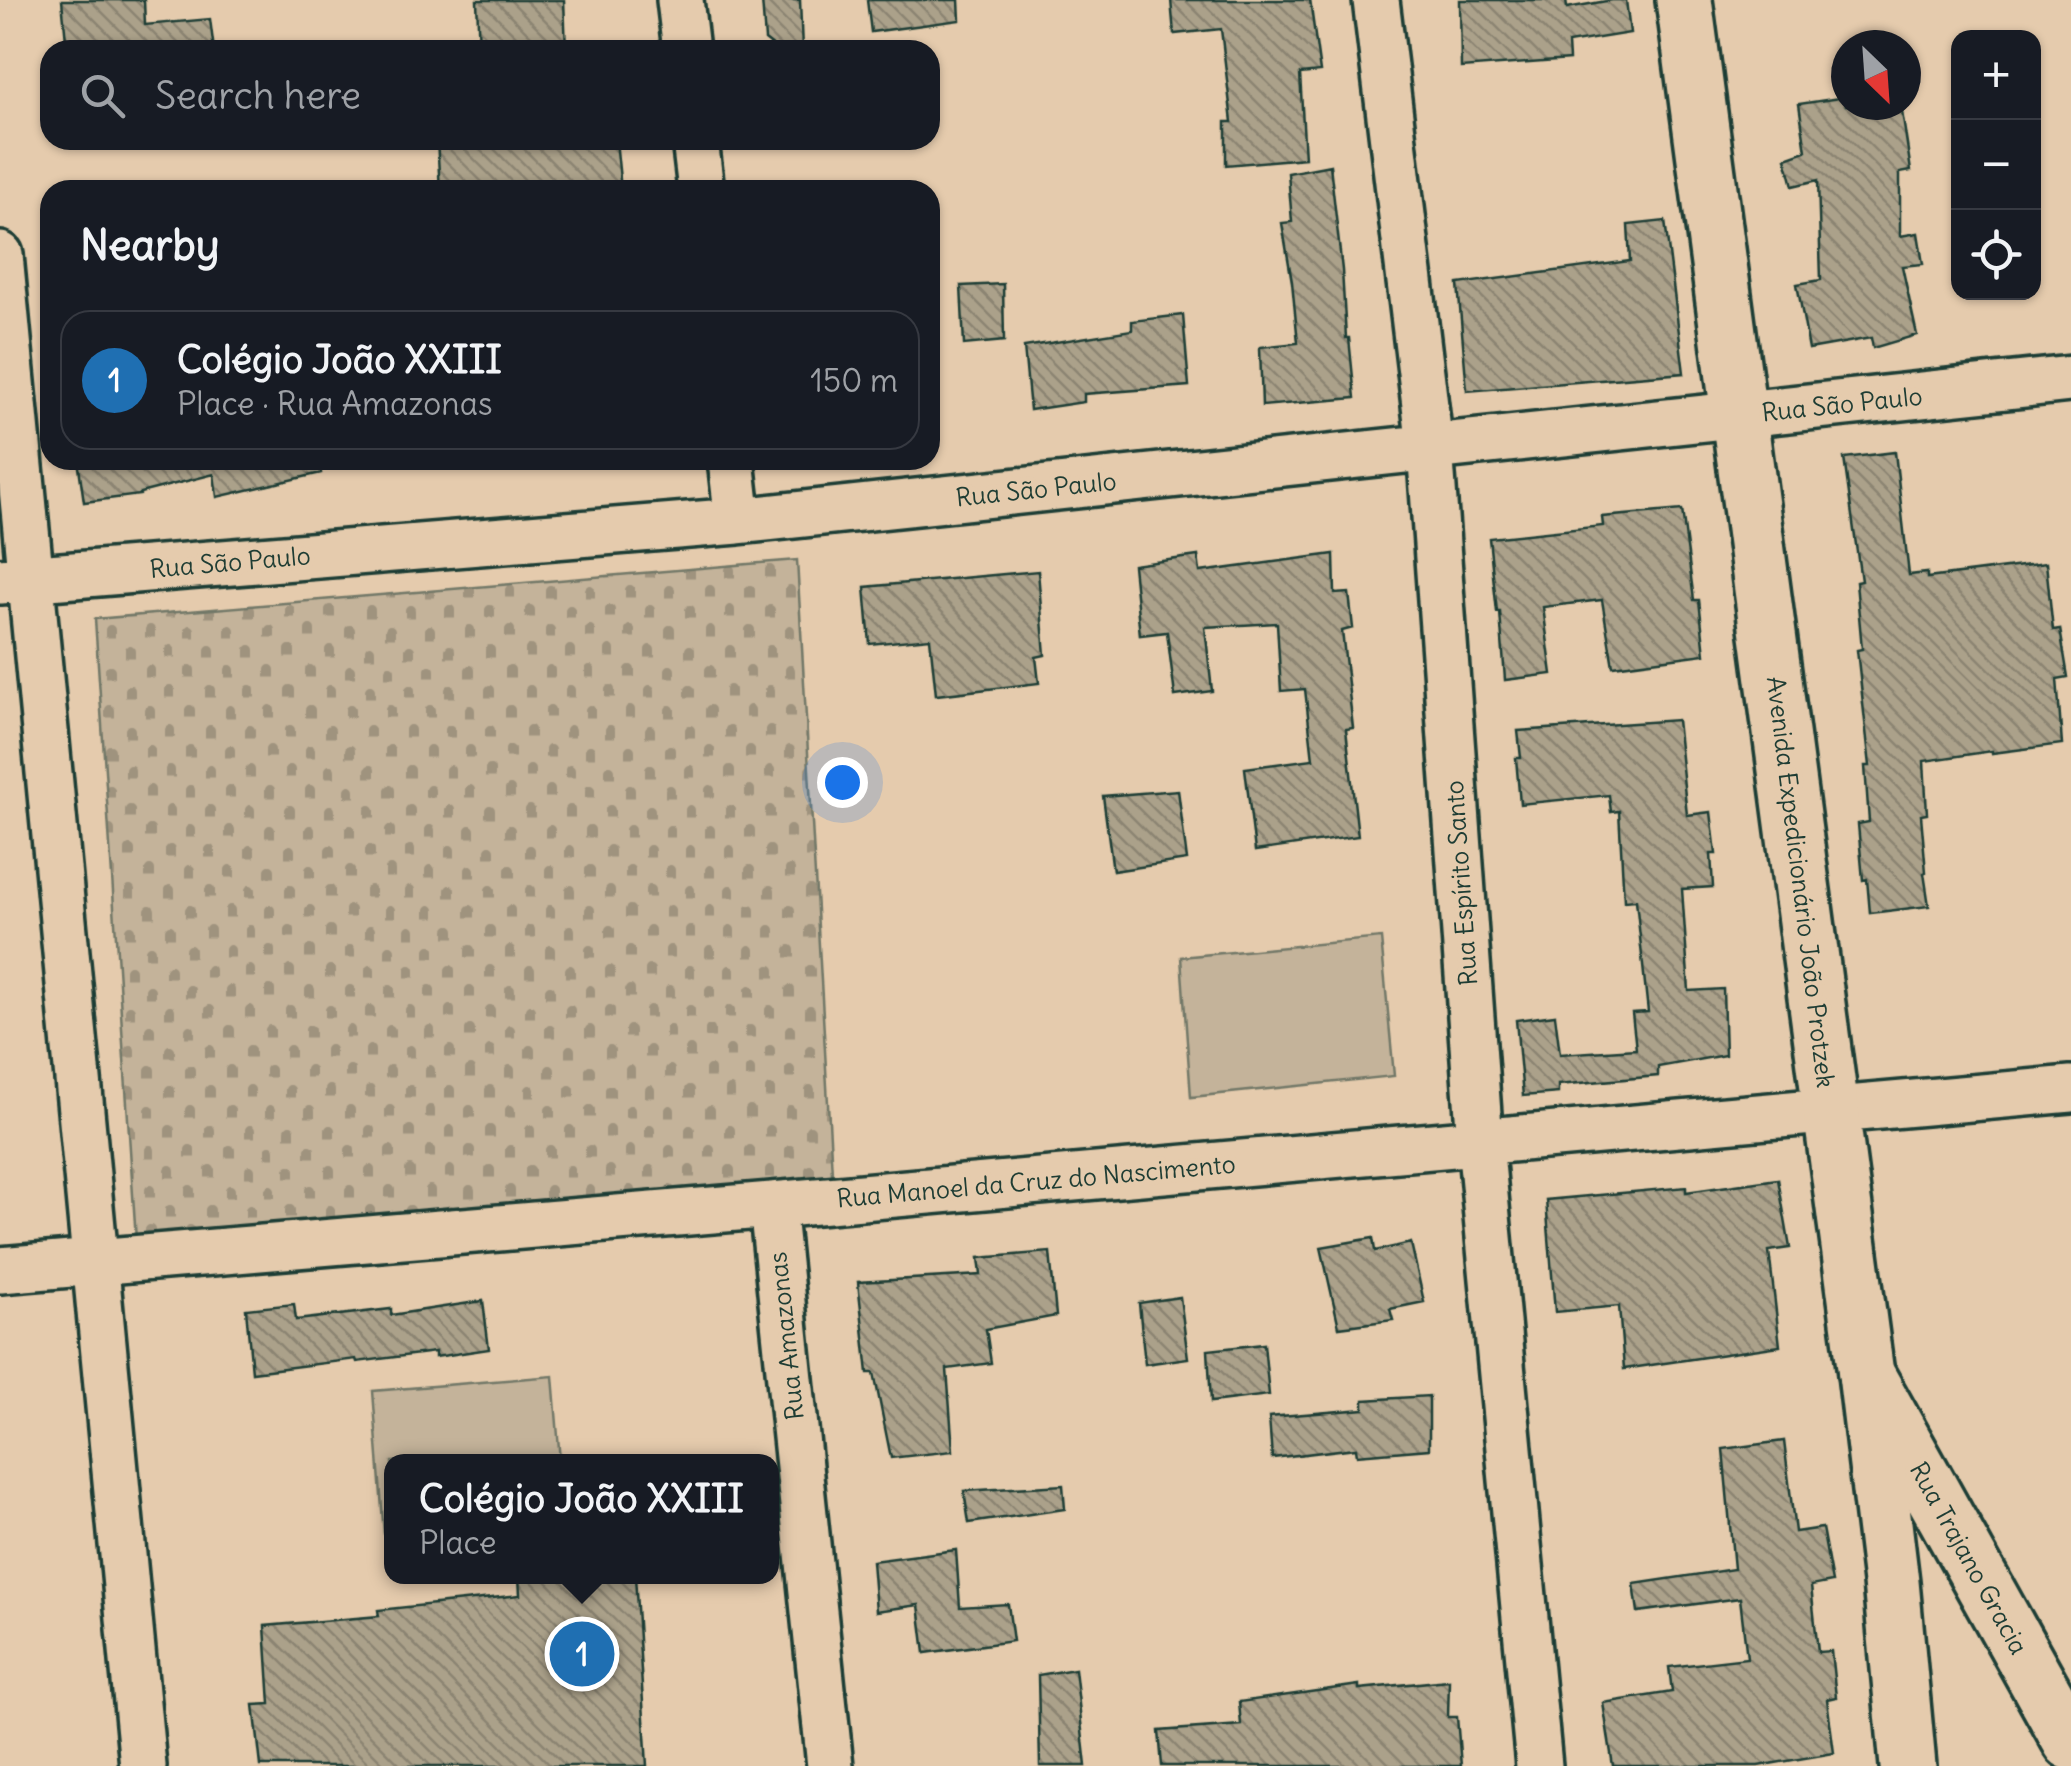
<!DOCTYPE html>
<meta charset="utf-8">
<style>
body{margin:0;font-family:Delius,sans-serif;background:#20242c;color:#f1f3f6}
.controls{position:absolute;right:30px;top:30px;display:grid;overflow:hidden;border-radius:20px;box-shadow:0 2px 8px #0004}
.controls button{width:90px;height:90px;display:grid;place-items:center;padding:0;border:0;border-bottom:2px solid #363941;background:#171b24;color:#f1f3f6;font:50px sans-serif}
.compass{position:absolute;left:1831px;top:30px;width:90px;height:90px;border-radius:50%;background:#171b24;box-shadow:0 2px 8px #0004;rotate:155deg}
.you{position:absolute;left:842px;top:782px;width:35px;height:35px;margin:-25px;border:8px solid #fff;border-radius:50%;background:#1a73e8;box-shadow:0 0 0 15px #1a73e833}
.badge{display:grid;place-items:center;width:65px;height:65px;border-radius:50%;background:#1f6fb2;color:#fff;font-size:32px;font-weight:700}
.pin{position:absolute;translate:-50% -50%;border:5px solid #fff;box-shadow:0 2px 10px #0006}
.popup{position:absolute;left:384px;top:1454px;width:395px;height:130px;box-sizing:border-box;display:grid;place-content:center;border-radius:20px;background:#171b24;filter:drop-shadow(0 2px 8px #0005);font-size:32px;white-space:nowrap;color:#9ea1a6}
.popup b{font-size:38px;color:#f1f3f6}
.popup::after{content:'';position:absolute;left:50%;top:100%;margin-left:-20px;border:20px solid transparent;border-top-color:#171b24}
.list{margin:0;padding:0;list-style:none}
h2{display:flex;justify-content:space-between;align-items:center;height:130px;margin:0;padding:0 40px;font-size:42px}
h2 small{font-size:32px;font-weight:400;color:#9ea1a6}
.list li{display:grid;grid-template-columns:65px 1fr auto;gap:30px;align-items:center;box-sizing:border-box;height:140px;margin:0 20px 20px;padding:0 20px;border:2px solid #363941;border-radius:30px}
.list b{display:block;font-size:38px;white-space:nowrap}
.list p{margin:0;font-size:32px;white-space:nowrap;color:#9ea1a6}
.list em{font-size:32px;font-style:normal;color:#9ea1a6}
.icon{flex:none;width:55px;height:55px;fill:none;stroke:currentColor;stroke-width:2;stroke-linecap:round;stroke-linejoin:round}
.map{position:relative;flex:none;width:2071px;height:1766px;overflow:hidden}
.search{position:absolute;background:#171b24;box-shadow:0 2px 8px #0004;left:40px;top:40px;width:900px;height:110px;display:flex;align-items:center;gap:25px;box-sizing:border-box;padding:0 35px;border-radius:30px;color:#9ea1a6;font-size:38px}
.panel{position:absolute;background:#171b24;box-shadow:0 2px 8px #0004;left:40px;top:180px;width:900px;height:290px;border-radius:30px}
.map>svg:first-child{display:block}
.cemetery{fill:url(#cemetery-stones);stroke:#727867;stroke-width:2.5}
.garden{fill:#c4b39a;stroke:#727867;stroke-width:2.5}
.building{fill:url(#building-back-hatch);stroke:#1f3d34;stroke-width:2.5}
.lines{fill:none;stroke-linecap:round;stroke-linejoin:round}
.street-casing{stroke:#1f3d34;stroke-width:52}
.secondary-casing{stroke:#1f3d34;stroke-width:62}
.highway-casing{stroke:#1f3d34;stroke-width:62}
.street{stroke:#e5cbad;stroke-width:45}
.secondary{stroke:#e5cbad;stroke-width:55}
.highway{stroke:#e5cbad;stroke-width:55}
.labels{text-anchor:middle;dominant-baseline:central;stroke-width:10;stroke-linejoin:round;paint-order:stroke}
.street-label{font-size:25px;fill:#1f3d34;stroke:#e5cbad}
</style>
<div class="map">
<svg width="2071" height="1766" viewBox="0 0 2071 1766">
<defs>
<pattern id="cemetery-stones" width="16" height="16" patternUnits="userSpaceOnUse" patternTransform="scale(2.5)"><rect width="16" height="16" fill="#c4b39a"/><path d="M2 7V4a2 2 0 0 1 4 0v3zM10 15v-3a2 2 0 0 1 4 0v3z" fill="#9f937e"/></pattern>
<pattern id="building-back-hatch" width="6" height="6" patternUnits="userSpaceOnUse" patternTransform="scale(2.5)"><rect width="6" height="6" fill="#aba18a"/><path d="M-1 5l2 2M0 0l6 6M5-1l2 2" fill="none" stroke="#8b8472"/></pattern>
</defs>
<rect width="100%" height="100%" fill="#e5cbad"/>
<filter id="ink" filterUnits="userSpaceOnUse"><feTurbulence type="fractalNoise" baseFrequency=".01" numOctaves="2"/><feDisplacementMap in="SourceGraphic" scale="20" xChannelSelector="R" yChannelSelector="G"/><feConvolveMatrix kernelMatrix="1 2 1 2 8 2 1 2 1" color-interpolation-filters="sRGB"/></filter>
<g filter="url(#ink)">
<!-- cemetery -->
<path class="cemetery" d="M 797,560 L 833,1191 L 136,1240 L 95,619 Z"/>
<!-- garden -->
<path class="garden" d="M 1381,938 L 1394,1076 L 1191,1097 L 1181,957 Z
M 553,1376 L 560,1461 L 392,1462 L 392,1534 L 384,1535 L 373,1391 Z"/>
<!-- building -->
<path class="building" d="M 62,0 L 144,0 L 145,25 L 210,19 L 214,50 L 67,50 Z
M 477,0 L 564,0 L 566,50 L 479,50 Z
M 762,0 L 800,0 L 802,50 L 778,50 L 765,40 Z
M 867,0 L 959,0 L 960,20 L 871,32 Z
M 1171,0 L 1310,0 L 1320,72 L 1300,74 L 1305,158 L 1226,165 L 1226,122 L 1232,122 L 1221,29 L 1174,34 Z
M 1460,0 L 1566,0 L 1567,8 L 1612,0 L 1626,0 L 1630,33 L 1568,43 L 1569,60 L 1461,68 Z
M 1846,97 L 1846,105 L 1901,105 L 1911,171 L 1900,173 L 1900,236 L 1918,233 L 1923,264 L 1902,266 L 1917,335 L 1873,348 L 1871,338 L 1809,349 L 1797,284 L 1821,280 L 1818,180 L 1793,186 L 1786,158 L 1806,151 L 1799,104 Z
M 437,140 L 616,140 L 621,190 L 440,190 Z
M 1330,165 L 1342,270 L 1346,338 L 1349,338 L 1355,398 L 1262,406 L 1260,347 L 1298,343 L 1292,282 L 1282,223 L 1292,222 L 1288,173 Z
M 1665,221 L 1684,373 L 1467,391 L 1458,284 L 1630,261 L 1628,225 Z
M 1003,284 L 1004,341 L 964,345 L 961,286 Z
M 1183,315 L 1189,386 L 1084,394 L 1084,402 L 1030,410 L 1024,347 L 1132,330 L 1132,321 Z
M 1895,452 L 1909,575 L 1927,573 L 1927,578 L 2046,563 L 2053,630 L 2060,629 L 2068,677 L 2057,679 L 2062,744 L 1992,753 L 1992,751 L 1924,761 L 1927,814 L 1921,815 L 1926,872 L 1924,873 L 1929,906 L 1870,913 L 1867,879 L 1863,880 L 1858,824 L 1869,822 L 1865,766 L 1870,766 L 1857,650 L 1862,649 L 1856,582 L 1861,581 L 1844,458 Z
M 78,460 L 319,460 L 321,473 L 217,497 L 214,474 L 140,493 L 140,495 L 84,502 Z
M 1682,510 L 1694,600 L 1699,600 L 1705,654 L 1613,666 L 1602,600 L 1543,607 L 1552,674 L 1505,680 L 1500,612 L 1497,612 L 1489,538 L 1603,526 L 1602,517 Z
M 1334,554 L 1335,594 L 1349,593 L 1353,628 L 1342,631 L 1353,728 L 1346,729 L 1358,836 L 1255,851 L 1245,768 L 1313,759 L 1305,689 L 1281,691 L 1277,623 L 1205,627 L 1212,691 L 1175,696 L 1167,632 L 1140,635 L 1133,565 L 1198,556 L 1200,572 Z
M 1038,571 L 1045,655 L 1036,657 L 1039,683 L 936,695 L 930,638 L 870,644 L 865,587 Z
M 1677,720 L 1687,815 L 1711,812 L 1716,854 L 1711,854 L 1713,887 L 1682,889 L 1689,991 L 1723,989 L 1725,1055 L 1658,1067 L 1658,1076 L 1558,1085 L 1558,1093 L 1523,1096 L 1516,1020 L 1555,1015 L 1560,1054 L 1636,1049 L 1632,1013 L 1648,1012 L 1636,900 L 1624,901 L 1619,811 L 1611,812 L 1609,795 L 1520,804 L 1516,758 L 1521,758 L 1518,731 Z
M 1178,790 L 1187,860 L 1113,871 L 1103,796 Z
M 1778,1179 L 1790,1248 L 1769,1251 L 1780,1346 L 1624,1369 L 1619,1306 L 1555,1312 L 1546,1200 L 1686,1187 L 1686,1192 Z
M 1373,1238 L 1375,1251 L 1411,1243 L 1424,1302 L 1390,1309 L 1393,1320 L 1339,1327 L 1321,1247 Z
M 1050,1252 L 1056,1316 L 986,1329 L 991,1363 L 947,1369 L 953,1451 L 891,1458 L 874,1373 L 868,1373 L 858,1282 L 981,1275 L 979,1258 Z
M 1180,1297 L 1188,1358 L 1145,1364 L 1139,1303 Z
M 483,1301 L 489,1349 L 435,1357 L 435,1352 L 357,1362 L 356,1359 L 252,1372 L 246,1309 L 294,1304 L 296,1320 L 391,1309 L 391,1315 Z
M 1264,1344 L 1269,1395 L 1211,1402 L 1208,1350 Z
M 1429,1396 L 1429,1449 L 1357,1455 L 1356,1448 L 1272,1458 L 1269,1417 L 1364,1409 L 1364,1400 Z
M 1784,1441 L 1795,1532 L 1822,1528 L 1832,1582 L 1811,1586 L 1818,1652 L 1831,1651 L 1836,1697 L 1827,1699 L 1834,1753 L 1758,1766 L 1613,1766 L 1603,1703 L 1672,1692 L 1669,1667 L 1747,1658 L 1740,1598 L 1638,1612 L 1634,1584 L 1734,1569 L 1723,1449 Z
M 1063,1485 L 1065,1509 L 969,1523 L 964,1491 Z
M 956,1550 L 960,1607 L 1008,1604 L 1013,1641 L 925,1653 L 919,1605 L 876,1611 L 872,1561 Z
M 519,1576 L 635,1576 L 647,1766 L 261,1766 L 254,1705 L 270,1704 L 265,1626 L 379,1616 L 378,1610 L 520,1595 Z
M 1075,1669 L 1086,1766 L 1040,1766 L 1038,1675 Z
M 1449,1680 L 1448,1717 L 1457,1717 L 1461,1766 L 1162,1766 L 1159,1731 L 1241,1725 L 1239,1702 L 1359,1685 L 1359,1689 Z"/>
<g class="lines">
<defs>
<path id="street" d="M 680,0 L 686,50
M 1376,0 L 1430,447 L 1480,1142 L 1539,1766
M 695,140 L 701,190
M 0,255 L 143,1766
M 731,460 L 738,521
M 0,581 L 738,521 L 2071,379
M 772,1205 L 830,1766
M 0,1270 L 772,1205 L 2071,1089"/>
<path id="secondary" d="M 1866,1374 L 2071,1742"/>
<path id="highway" d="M 1684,0 L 1866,1374 L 1891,1582 L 1908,1766"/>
</defs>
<!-- street casing -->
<use href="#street" class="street-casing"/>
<!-- secondary casing -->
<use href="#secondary" class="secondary-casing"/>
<!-- highway casing -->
<use href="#highway" class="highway-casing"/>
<!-- street -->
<use href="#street" class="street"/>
<!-- secondary -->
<use href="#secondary" class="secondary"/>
<!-- highway -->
<use href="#highway" class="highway"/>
</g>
</g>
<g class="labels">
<!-- street labels -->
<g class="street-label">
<text transform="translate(1842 404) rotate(-6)">Rua São Paulo</text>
<text transform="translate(1036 489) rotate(-6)">Rua São Paulo</text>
<text transform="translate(230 562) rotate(-5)">Rua São Paulo</text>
<text transform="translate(1801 882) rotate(83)">Avenida Expedicionário João Protzek</text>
<text transform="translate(1461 883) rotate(-94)">Rua Espírito Santo</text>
<text transform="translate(1036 1181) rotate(-5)">Rua Manoel da Cruz do Nascimento</text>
<text transform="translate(786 1336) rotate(-96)">Rua Amazonas</text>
<text transform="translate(1969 1558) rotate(61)">Rua Trajano Gracia</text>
</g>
</g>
</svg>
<div class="controls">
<button>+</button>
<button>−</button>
<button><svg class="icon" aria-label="locate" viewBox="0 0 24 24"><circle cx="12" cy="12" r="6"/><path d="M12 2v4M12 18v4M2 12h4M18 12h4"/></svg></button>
</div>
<svg class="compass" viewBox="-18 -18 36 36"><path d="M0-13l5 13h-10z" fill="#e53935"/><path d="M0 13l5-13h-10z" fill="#9ea1a6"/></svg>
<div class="you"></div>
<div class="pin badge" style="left:582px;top:1654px">1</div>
<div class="popup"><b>Colégio João XXIII</b>Place</div>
<div class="search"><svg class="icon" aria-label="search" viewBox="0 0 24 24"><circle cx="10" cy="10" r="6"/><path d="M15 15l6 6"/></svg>Search here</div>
<section class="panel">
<h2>Nearby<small></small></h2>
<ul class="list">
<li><span class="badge">1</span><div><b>Colégio João XXIII</b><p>Place · Rua Amazonas</p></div><em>150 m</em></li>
</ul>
</section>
</div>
